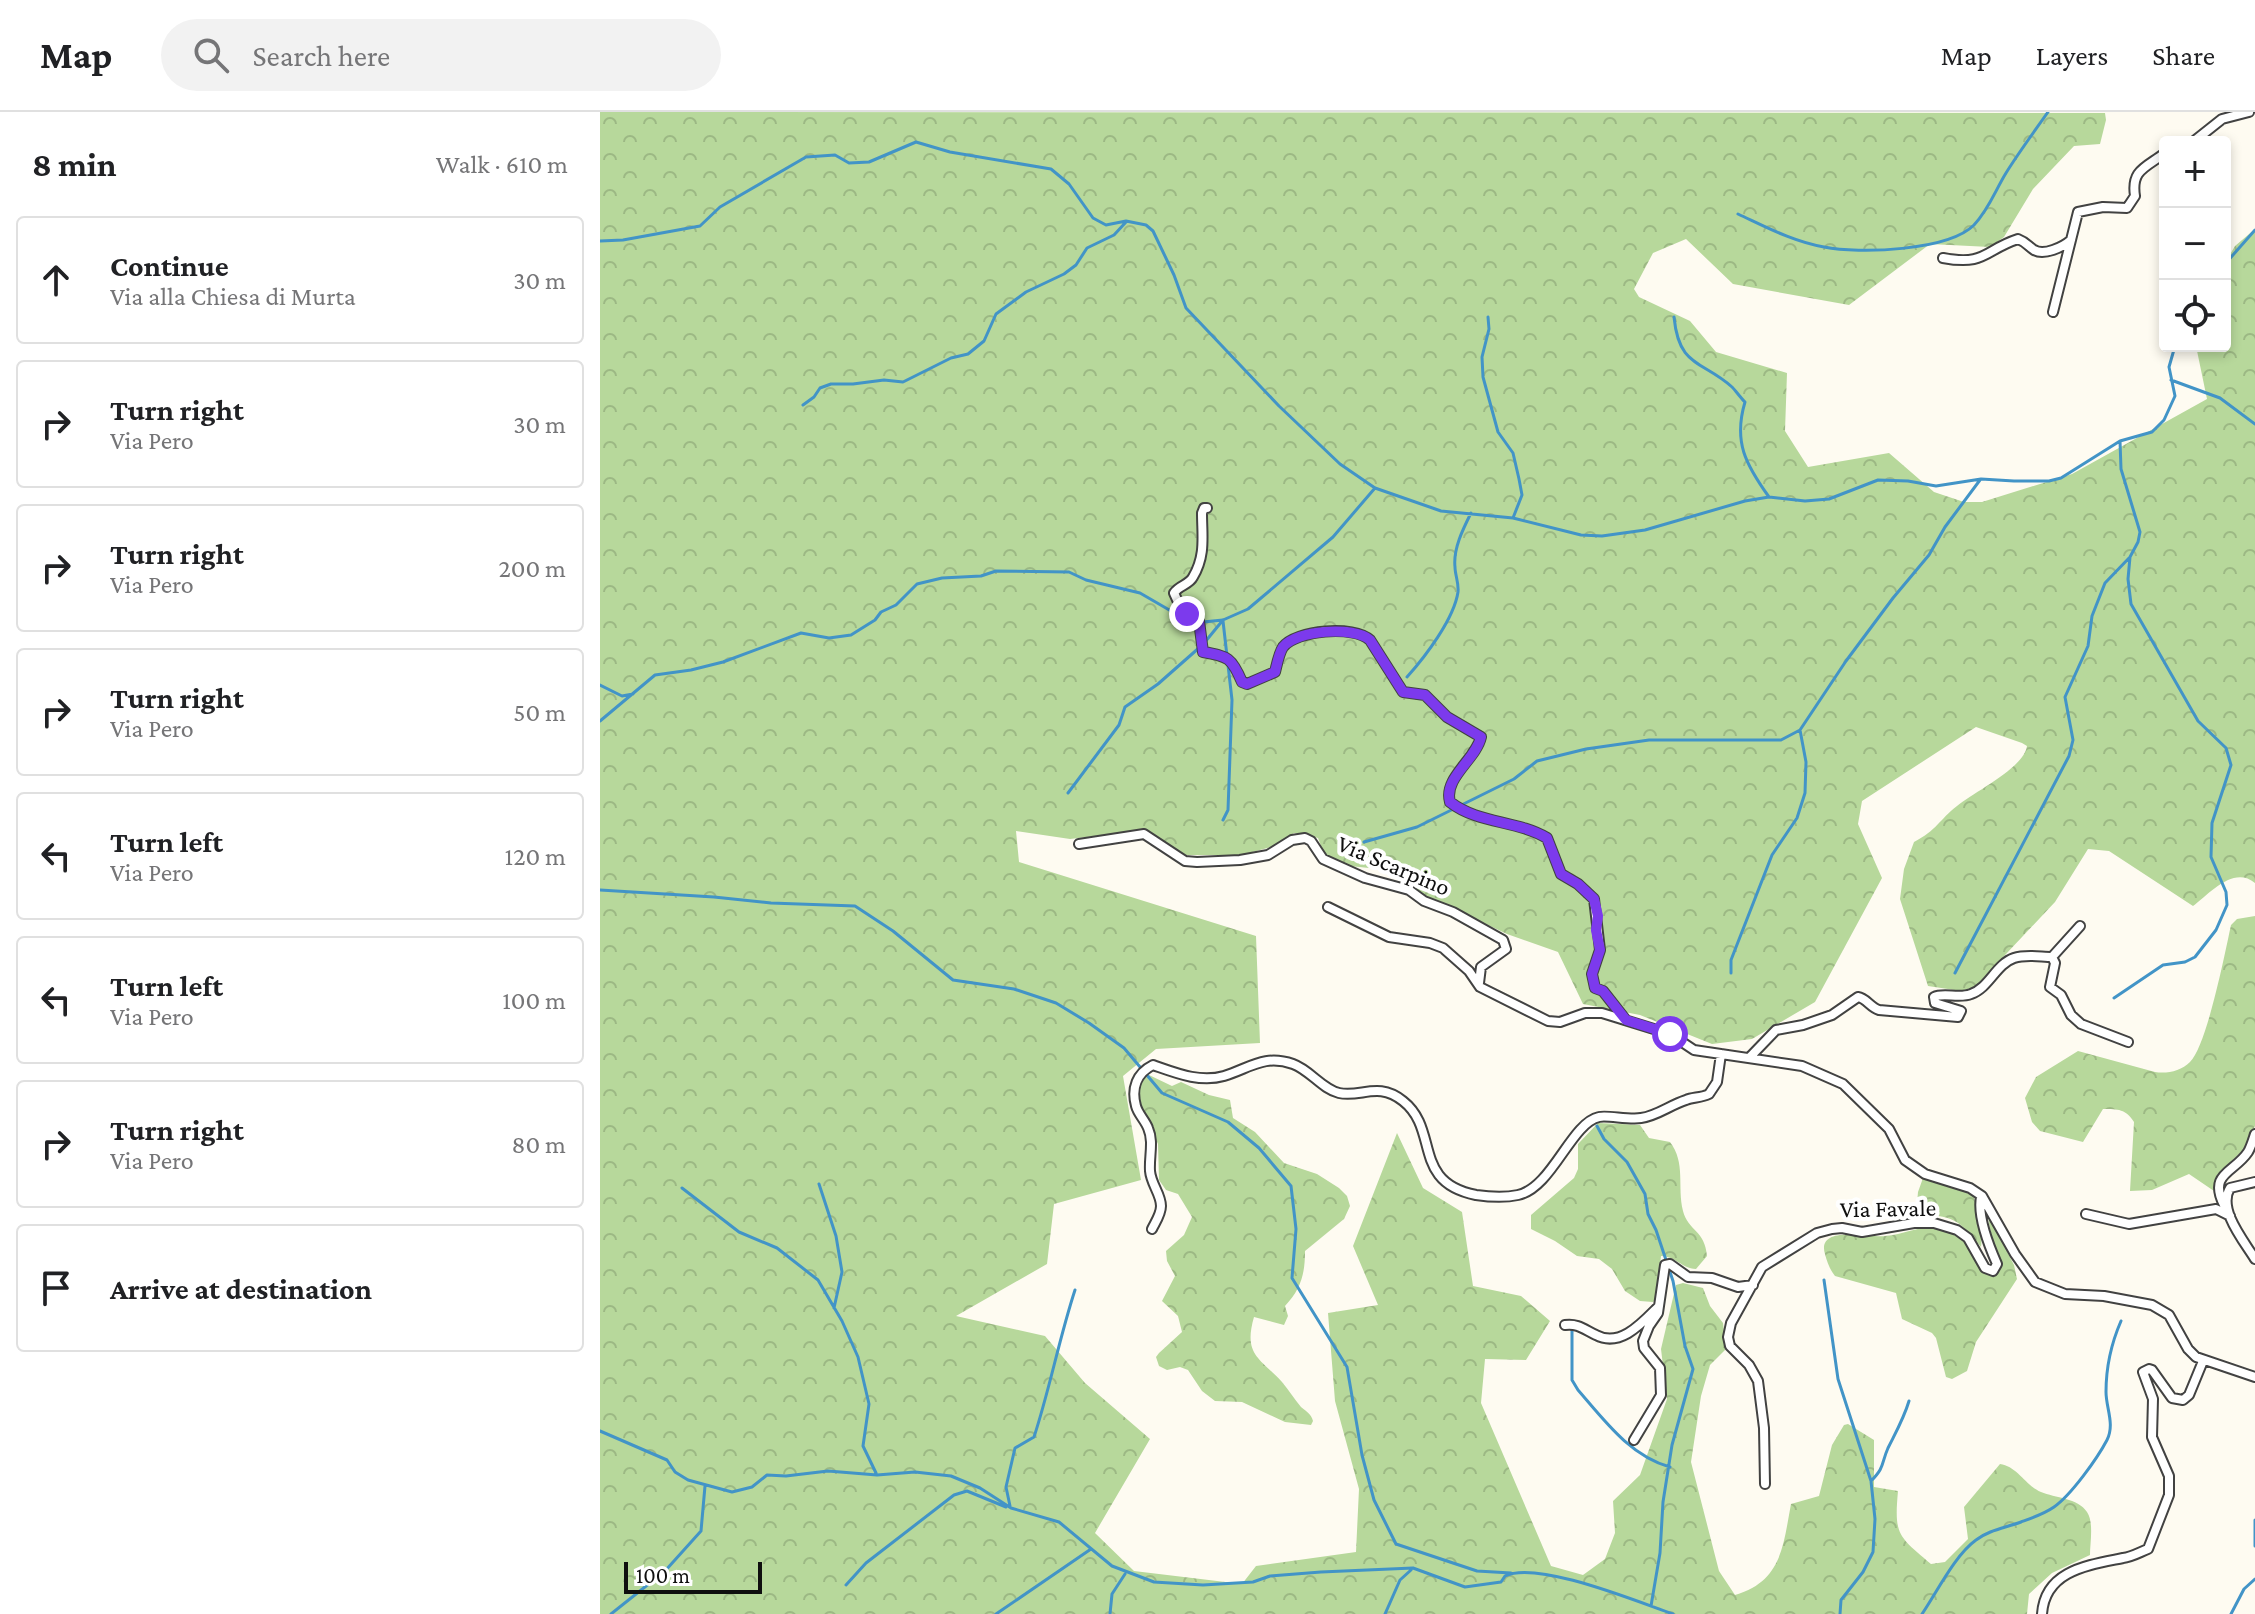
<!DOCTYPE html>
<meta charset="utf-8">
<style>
body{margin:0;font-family:"Crimson Pro",serif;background:#f2f2f2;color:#202124}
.controls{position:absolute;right:24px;top:24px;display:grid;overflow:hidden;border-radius:8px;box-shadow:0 4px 12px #0003}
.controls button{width:72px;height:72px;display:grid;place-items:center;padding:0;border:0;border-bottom:2px solid #e0e0e0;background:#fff;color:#202124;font:40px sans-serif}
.scale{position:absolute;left:24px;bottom:20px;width:138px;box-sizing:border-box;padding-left:8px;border:4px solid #0f0f0f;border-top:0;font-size:22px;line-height:28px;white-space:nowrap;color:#0f0f0f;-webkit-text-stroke:6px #fff;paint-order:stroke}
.stop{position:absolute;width:24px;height:24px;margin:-18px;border:6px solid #7c3aed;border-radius:50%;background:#fff}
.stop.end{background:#7c3aed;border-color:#fff;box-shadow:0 2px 8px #0008}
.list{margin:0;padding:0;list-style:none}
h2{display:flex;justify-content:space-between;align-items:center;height:104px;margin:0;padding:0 32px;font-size:34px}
h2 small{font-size:26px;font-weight:400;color:#757577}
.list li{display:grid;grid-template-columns:52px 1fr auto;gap:24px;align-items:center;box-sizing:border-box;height:128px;margin:0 16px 16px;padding:0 16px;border:2px solid #e0e0e0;border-radius:8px}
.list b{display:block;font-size:30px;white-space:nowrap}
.list p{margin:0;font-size:26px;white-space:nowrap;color:#757577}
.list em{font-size:26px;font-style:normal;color:#757577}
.icon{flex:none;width:44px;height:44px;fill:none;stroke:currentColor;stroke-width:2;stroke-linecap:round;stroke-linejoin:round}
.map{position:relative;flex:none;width:1655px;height:1502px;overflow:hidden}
header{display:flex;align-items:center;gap:48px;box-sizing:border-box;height:112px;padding:0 40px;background:#fff;border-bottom:2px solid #e0e0e0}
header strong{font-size:38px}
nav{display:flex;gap:44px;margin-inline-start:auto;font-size:28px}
.search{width:560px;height:72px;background:#f2f2f2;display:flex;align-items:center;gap:20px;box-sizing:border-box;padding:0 28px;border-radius:44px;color:#757577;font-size:30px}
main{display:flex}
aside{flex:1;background:#fff}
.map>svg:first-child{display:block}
.forest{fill:url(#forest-crowns)}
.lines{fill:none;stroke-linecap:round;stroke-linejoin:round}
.stream{stroke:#4294c7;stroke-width:3}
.minor-casing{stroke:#424242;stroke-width:12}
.minor{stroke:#fff;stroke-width:8}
.route{stroke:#7c3aed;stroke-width:10}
.labels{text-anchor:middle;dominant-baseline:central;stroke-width:8;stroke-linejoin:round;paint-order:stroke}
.street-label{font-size:24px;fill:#0f0f0f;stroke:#fff}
</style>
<header>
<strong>Map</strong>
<div class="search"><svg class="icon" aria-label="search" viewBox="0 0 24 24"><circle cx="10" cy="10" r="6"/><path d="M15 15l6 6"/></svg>Search here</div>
<nav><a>Map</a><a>Layers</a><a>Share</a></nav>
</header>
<main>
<aside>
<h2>8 min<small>Walk · 610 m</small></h2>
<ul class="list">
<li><svg class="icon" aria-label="ahead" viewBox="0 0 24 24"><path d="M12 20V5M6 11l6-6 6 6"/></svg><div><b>Continue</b><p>Via alla Chiesa di Murta</p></div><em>30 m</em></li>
<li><svg class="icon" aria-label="right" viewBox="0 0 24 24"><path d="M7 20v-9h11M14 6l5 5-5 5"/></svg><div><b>Turn right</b><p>Via Pero</p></div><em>30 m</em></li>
<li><svg class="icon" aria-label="right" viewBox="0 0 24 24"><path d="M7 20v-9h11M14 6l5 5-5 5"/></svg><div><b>Turn right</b><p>Via Pero</p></div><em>200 m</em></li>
<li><svg class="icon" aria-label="right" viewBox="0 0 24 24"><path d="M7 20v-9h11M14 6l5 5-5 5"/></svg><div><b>Turn right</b><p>Via Pero</p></div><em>50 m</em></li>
<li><svg class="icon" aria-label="left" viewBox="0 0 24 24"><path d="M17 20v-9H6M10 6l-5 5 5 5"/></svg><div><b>Turn left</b><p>Via Pero</p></div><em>120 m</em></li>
<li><svg class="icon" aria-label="left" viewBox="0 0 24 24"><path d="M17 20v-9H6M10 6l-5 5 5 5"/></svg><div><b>Turn left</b><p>Via Pero</p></div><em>100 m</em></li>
<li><svg class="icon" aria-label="right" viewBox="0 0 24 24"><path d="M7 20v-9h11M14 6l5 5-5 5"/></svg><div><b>Turn right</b><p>Via Pero</p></div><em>80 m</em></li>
<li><svg class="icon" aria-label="arrive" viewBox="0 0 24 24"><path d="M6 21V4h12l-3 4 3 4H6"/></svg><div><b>Arrive at destination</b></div></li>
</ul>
</aside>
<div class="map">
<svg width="1655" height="1502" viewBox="0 0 1655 1502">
<defs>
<pattern id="forest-crowns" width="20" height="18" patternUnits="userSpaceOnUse" patternTransform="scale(2)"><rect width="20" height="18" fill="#b7d89b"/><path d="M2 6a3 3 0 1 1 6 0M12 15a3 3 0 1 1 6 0" fill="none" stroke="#9cb884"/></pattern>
</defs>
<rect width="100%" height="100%" fill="#fefbf1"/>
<!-- forest -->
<path class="forest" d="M 0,0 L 1505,1 L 1506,8 L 1500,32 L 1474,34 L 1433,77 L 1404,125 L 1390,135 L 1330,132 L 1249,193 L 1133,172 L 1086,127 L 1053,141 L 1034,177 L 1039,185 L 1090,209 L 1116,240 L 1187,261 L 1185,319 L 1208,355 L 1289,341 L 1334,380 L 1364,390 L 1382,390 L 1472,362 L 1607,287 L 1596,234 L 1625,234 L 1625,151 L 1635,134 L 1655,117 L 1655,771 C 1634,753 1610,781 1593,794 L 1509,739 L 1488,737 L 1455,790 L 1375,875 L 1361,879 L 1328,874 L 1300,787 L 1304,757 L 1314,730 C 1337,718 1339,708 1357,694 C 1374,680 1424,656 1427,634 L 1422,631 L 1376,615 L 1262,689 L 1258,712 L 1282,766 L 1215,890 L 1152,927 L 1112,932 L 1040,903 L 983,892 L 958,840 L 907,822 L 824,783 L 797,759 L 750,754 L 724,742 L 718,726 L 694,721 L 675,734 L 641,743 L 586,743 L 546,718 L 470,727 L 416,719 L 419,750 L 656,824 L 660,931 L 556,937 L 523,964 L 541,1068 L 454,1092 L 447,1152 L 356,1204 L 445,1224 L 485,1271 L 550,1327 L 495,1421 L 534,1459 L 642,1472 L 656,1454 L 756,1440 L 759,1377 L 735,1289 L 728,1201 L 778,1193 L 753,1134 L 797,1021 L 823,1076 L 862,1100 L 873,1174 L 921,1184 L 950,1209 L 926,1248 L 885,1247 L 881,1291 L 951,1454 L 983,1463 L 1005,1447 L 1015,1421 L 1013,1389 L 1040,1363 L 1067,1287 L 1061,1237 L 1076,1173 L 1083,1171 L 1103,1176 L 1110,1194 L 1123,1211 L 1126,1237 L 1110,1253 L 1101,1284 L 1091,1350 L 1119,1459 L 1135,1483 C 1182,1469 1183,1434 1191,1392 L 1219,1384 L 1232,1333 L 1244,1313 L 1248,1312 L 1274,1328 L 1274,1375 L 1298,1379 C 1294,1423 1298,1424 1331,1452 L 1345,1450 L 1368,1427 L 1364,1395 L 1400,1352 C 1417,1354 1426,1374 1441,1380 C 1455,1386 1478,1386 1487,1400 C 1494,1410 1490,1431 1490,1443 L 1452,1461 L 1429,1482 L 1427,1502 L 0,1502 Z
M 1655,804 L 1655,1014 L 1643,1038 L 1617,1063 L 1614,1079 L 1589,1062 L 1552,1078 L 1530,1079 L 1534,1010 C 1526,997 1518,997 1503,997 L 1483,1030 L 1440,1019 L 1432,1010 L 1425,986 L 1436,965 L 1478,939 L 1555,960 C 1567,962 1581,959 1590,950 C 1607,933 1625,841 1631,813 L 1637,807 Z
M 549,963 L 572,974 L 581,970 L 609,983 L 630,988 L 633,1006 L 655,1020 L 684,1051 L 717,1062 L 739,1076 L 747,1084 L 750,1094 L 744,1107 L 705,1139 C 705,1162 701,1177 685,1194 L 688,1204 L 684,1213 L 654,1205 C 643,1243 660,1246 682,1270 C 689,1278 694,1287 701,1295 C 707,1300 711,1302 713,1309 L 711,1313 L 685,1310 L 642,1290 L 615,1289 L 602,1279 L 588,1258 L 580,1255 L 567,1258 L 559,1254 L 556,1245 L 559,1241 L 582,1220 L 578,1204 L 562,1189 L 575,1164 L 567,1149 L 566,1139 L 584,1123 L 592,1105 L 578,1082 L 566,1078 L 559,1068 L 558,1032 L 537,987 L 541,969 Z
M 998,1011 L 1040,1013 L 1049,1026 L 1070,1030 C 1086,1051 1077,1074 1083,1099 C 1088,1119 1105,1118 1107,1144 L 1096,1157 C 1081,1156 1077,1145 1061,1144 L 1056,1187 L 1053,1190 L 1040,1189 L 1025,1179 L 1012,1157 L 999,1147 L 977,1144 L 955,1129 L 931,1117 L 931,1103 L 974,1066 L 978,1057 L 978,1032 Z
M 1323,1066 L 1365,1079 L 1374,1085 C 1377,1097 1383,1124 1381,1135 C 1358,1107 1353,1103 1316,1103 L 1318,1080 Z
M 1388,1103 L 1414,1153 L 1417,1167 L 1376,1230 L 1367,1259 L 1352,1267 L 1346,1265 L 1336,1226 L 1332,1221 L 1302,1207 L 1296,1181 L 1235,1164 C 1230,1158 1227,1150 1225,1142 C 1216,1112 1270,1126 1285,1124 C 1311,1122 1323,1109 1351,1119 C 1374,1127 1372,1155 1391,1164 L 1398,1159 C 1399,1141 1389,1122 1388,1103 Z"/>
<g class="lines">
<!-- stream -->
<path class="stream" d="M 1138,102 C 1166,115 1194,130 1224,135 C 1259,142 1348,139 1374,113 C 1389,97 1395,79 1406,61 C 1419,40 1434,20 1448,0
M 0,129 L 23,128 L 100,114 L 120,95 L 206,45 L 235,43 L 249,51 L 269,50 L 316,30 L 350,40 L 451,57 L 469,72 L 493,106 L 506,113 L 526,109 L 546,113 L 553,119 L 574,163 L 586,196 L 679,294 L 740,352 L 775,376 L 841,399 L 913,406 L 981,423 L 1002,424 L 1045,418 L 1145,389 L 1169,385 L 1205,389 L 1229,387 L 1278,368 L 1308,369 L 1336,374 L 1381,367 L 1414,369 L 1449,369 L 1461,366 L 1520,329 L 1552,320 L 1564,308 L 1575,284 L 1569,255 L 1575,234
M 1625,152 L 1655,118
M 888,205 L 889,217 L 882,245 L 883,265 L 898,320 L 913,341 L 919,367 L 922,383 L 913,406
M 1074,205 C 1079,256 1102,248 1132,275 C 1136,279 1140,285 1145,290 C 1133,330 1146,353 1169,385
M 1571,268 L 1620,286 L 1655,312
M 203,293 L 214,285 L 220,276 L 231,272 L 253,272 L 284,268 L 303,270 L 351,246 L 368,242 L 384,229 L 396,202 L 426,180 L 464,162 L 476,153 L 487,136 L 514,123 L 526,110
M 623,509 L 632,588 L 628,698 L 623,708
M 603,510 L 623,508 L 648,497 L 733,425 L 775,376
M 605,530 L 623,508
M 807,565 C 825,545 854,507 858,480 C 859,471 855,463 855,455 C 853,437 863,417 871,401
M 0,573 L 22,584 L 33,582
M 0,609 L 55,563 L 91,558 L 123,550 L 201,521 L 229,526 L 251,523 L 275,508 L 281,500 L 296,493 L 317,472 L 342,466 L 381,464 L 396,459 L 469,460 L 486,468 L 540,481 L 590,510 L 595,510
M 468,681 L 519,613 L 525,595 L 558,572 L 600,535
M 764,730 L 817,715 L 914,667 L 937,649 L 986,637 L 1049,628 L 1181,628 L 1200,618 L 1246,549 L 1293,486 L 1329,443 L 1345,415 L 1380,368
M 0,778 L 114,785 L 171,791 L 255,794 L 293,819 L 353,868 L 414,877 L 456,891 L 489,911 L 524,936 L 562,981 L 628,1010 L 659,1036 L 691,1074 L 696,1117 L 692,1166 L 747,1255 L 762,1343 L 774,1388 L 796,1432 L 877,1459 L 911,1461
M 1131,861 L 1131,848 L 1172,743 L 1197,706 L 1205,681 L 1206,650 L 1200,618
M 1355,861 L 1469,644 L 1473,628 L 1465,585 L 1488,534 L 1492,504 L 1505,471 L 1530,445 L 1538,430 L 1540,420 L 1521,357 L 1520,329
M 1514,886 L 1563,853 L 1585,850 L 1595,845 L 1616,818 L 1627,793 L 1626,780 L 1611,745 L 1612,711 L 1631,653 L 1626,636 L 1598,609 L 1531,492 L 1528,467 L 1530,445
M 997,1014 L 1004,1027 L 1027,1050 L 1045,1082 L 1048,1102 L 1056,1118 L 1073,1169 L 1085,1234 L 1093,1257 L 1072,1333 L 1063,1390 L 1060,1441 L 1051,1494
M 219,1072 L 236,1124 L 242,1160 L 234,1196
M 82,1076 L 139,1120 L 177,1136 L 218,1168 L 242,1209 L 258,1245 L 269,1292 L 263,1334 L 276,1361
M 1224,1168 L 1238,1267 L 1271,1369 L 1275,1407 L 1273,1440 L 1263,1460 L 1241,1488 L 1240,1502
M 972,1214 L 972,1268 L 978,1278 C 1004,1308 1030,1344 1070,1355
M 0,1319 L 67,1348 L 75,1360 L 88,1368 L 132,1380 L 152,1375 L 167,1363 L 186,1364 L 228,1359 L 277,1363 L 315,1360 L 351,1364 L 380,1376 L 411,1396 L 459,1410 L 512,1454 L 554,1470 L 603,1473 L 653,1470 L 670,1464 L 721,1460 L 813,1456 L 865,1475 L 901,1470 L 905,1464 C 937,1448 1038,1490 1073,1502
M 1271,1369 C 1285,1355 1281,1352 1288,1336 C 1296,1320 1304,1306 1309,1289
M 410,1394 L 406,1375 L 415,1336 L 434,1325 C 450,1276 459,1227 475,1178
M 1655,1408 L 1655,1434
M 246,1473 L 266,1451 L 354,1383 L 367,1379 L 406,1395
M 11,1502 L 65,1459 L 101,1419 L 105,1374
M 396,1502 L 491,1437
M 510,1502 L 512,1482 L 525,1462
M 785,1502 L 800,1468 L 811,1458
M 1322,1502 C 1337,1480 1355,1443 1376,1428 C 1389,1418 1405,1416 1421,1410 C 1432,1406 1444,1402 1454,1395 C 1471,1383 1497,1347 1507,1328 C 1515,1312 1506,1296 1506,1280 C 1506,1254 1511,1232 1521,1209
M 1631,1502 L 1644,1477 L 1655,1467"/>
<defs>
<path id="minor" d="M 1593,30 L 1622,7 L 1649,0
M 1343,146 C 1386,154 1384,138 1418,127 C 1426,130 1428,134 1434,138 C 1444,144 1463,135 1471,128
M 1453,200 L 1478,100 L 1503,95 L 1527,96 L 1535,84 C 1531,58 1545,56 1565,41
M 607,396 L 604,396 L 602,401 C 602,424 606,443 593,465 C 589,473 579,473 574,481 L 583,501 L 599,509 L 603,540 C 628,544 632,546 642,570 L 647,572 L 675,560 C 677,552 679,541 683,535 C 696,518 754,513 770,528 L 803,580 L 825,583 L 847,605 L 881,625 C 876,647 843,666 850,690 C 878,712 917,708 947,726 L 961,762 L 978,772 L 994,787 L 1000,838 L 992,862 L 995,876 L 1003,879 L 1025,907
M 479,732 L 544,722 L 585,749 L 597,750 L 640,748 L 668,743 L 692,728 L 705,726 L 711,729 L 723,747 L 765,766 L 809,778 L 824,789 L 853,800 L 903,828 L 906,837 L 881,855 L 879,871
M 728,795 L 789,825 L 830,831 L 843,836 L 869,859 L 880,875 L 948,909 L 960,910 L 985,901 L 1002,901 L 1070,922 L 1094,938 L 1202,954 L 1243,972 L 1289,1017 L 1305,1048 L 1325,1062 L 1370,1076 L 1382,1084 L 1415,1142 L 1435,1170 L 1465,1182 L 1504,1184 L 1552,1193 L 1569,1203 L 1588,1237 L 1596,1245 L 1655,1265
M 1452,845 L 1480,814
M 1150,945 L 1176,918 L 1203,913 L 1232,903 L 1258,885 C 1266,886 1270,895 1279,898 L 1358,905 L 1361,899 L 1335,891 L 1334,885 C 1344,880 1359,887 1371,882 C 1389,876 1396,852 1414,846 C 1426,842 1441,845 1452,845 L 1455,851 L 1450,875 L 1461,883 L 1471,903 L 1481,912 L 1528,930
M 1655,1070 L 1630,1076 C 1617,1097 1644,1129 1655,1147
M 1624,1093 C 1608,1061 1634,1061 1648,1040 C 1651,1035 1653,1028 1655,1022
M 1486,1102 L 1529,1112 L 1616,1097 L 1630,1104
M 552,1117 C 556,1109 561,1102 561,1094 C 561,1082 551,1072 550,1059 C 549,1044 554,1030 548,1016 C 545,1008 538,1002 536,994 C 531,976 537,961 553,953 C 576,961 600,971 624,964 C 650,956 664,942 693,952 C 710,958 722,977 739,981 C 761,986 778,969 803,989 C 840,1018 811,1070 876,1083 C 890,1085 904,1086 918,1083 C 952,1076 971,1011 999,1005 C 1007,1003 1029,1008 1041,1006 C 1057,1004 1070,993 1086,988 C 1093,985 1101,986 1109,982 L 1117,970 L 1121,942
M 965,1213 C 978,1211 985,1218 996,1223 C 1020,1236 1042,1211 1058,1195
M 1034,1328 L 1061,1283 L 1060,1256 L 1044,1236 L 1043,1229 L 1049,1214 L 1058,1201 L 1065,1153 L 1070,1152 L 1088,1165 L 1112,1166 L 1138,1175 L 1153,1173
M 1165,1372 L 1164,1316 L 1158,1269 L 1149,1253 L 1130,1234 L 1128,1225 L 1131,1211 L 1162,1155 L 1217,1121 L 1232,1117 L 1242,1116 L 1262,1120 L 1314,1111 L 1334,1111 L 1357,1118 L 1368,1126 L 1385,1156 L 1393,1159 L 1397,1152 C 1389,1134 1377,1105 1381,1085
M 1442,1502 C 1445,1458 1489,1453 1523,1446 C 1532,1445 1540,1440 1548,1437 L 1569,1383 L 1569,1364 L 1552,1325 L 1553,1287 L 1543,1260 L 1549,1257 L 1552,1258 L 1572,1286 L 1583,1288 L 1589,1283 L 1603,1249"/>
</defs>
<!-- minor casing -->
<use href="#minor" class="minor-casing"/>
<!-- minor -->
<use href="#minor" class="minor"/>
</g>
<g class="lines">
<!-- route -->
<path class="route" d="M 587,502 L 599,509 L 603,540 C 628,544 632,546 642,570 L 647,572 L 675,560 C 677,552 679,541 683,535 C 696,518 754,514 770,528 L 803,580 L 825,583 L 847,605 L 881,625 C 876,648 843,666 850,690 C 878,712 917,708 947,726 L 961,762 L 978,772 L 994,787 L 998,804 L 996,818 L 1000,838 L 992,862 L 995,876 L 1003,879 L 1026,908 L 1070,922"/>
</g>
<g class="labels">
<!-- street labels -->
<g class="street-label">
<text transform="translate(794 753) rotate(23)">Via Scarpino</text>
<text transform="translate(1288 1096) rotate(-1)">Via Favale</text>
</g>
</g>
</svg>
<div class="controls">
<button>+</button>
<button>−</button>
<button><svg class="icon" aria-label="locate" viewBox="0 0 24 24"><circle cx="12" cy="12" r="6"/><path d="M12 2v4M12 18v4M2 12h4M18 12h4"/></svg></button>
</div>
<div class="scale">100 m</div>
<div class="stop" style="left:1070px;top:922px"></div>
<div class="stop end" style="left:587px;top:502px"></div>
</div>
</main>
